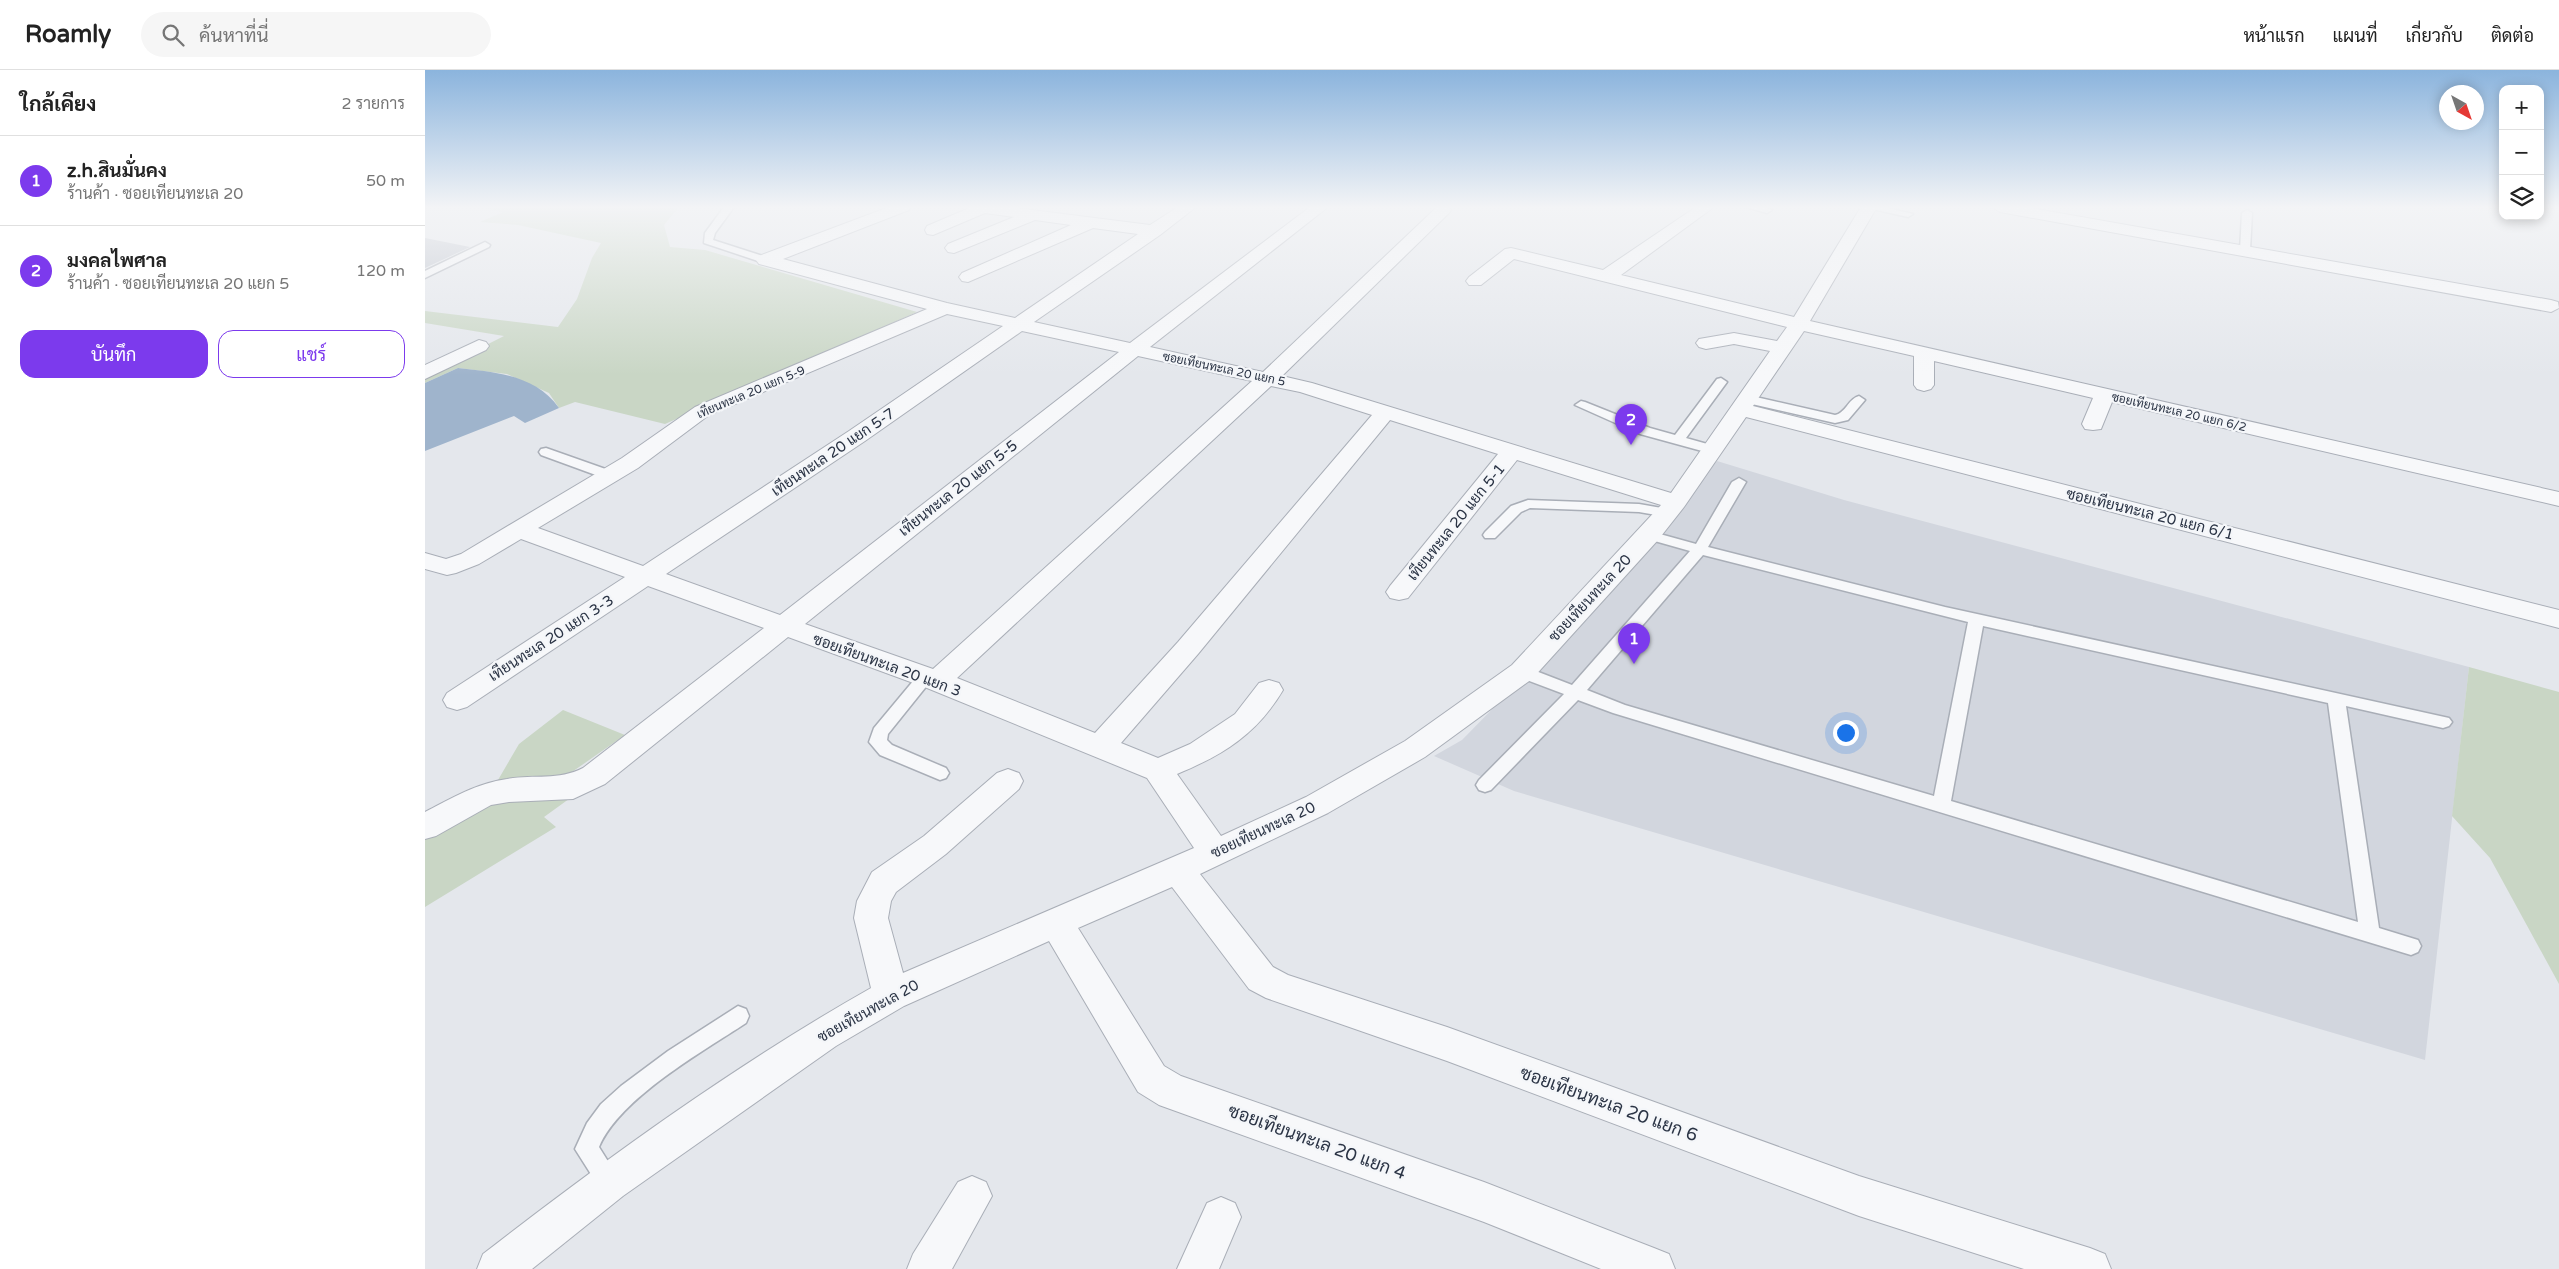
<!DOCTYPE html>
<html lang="th">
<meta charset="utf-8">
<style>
body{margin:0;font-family:"Varela Round",Sarabun,sans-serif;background:#f6f6f6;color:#222}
.controls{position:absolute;right:15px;top:15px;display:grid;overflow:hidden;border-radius:10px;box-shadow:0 2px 12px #0003}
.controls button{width:45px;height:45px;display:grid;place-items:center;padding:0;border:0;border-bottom:1px solid #e0e0e0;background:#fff;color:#222;font:25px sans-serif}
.compass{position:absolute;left:2014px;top:15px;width:45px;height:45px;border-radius:50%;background:#fff;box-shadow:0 2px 12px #0003;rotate:140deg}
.you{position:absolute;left:1420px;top:662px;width:18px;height:18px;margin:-12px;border:4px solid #fff;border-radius:50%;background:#1a73e8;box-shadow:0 0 0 8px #1a73e833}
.badge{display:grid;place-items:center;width:32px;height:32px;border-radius:50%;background:#7c3aed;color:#fff;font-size:16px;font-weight:700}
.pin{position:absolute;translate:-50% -41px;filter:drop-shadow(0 1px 2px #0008)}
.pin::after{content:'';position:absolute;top:26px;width:18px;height:15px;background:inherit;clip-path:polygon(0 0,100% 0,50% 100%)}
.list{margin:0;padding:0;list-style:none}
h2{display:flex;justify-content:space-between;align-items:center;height:65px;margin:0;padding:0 20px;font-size:21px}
h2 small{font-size:16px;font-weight:400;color:#767676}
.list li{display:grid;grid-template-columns:32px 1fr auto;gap:15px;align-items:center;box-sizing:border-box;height:90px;padding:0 20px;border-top:1px solid #e0e0e0}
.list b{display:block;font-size:19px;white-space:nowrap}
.list p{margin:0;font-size:16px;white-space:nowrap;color:#767676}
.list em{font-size:16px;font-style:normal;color:#767676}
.actions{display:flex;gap:10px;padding:15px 20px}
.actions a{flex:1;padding:11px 0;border:1px solid #7c3aed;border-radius:15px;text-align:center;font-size:18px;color:#7c3aed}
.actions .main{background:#7c3aed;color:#fff}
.icon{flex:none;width:28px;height:28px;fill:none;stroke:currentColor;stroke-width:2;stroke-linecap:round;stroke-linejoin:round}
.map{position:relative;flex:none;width:2134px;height:1199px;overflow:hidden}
header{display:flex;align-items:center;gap:30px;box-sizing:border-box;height:70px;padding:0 25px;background:#fff;border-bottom:1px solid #e0e0e0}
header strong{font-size:24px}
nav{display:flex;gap:28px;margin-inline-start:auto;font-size:18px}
.search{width:350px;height:45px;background:#f6f6f6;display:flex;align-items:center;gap:12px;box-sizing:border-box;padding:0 18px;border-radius:28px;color:#767676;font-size:19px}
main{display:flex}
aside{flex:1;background:#fff}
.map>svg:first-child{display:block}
.built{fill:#d2d6de}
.green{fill:#c9d6c5}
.water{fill:#9fb4cc}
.building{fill:#bbc0ca}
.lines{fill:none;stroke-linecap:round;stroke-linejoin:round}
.lane-casing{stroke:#a9aeb7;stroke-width:3}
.street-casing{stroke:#a9aeb7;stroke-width:2}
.lane{fill:#f7f8fa;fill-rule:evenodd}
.street{fill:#f7f8fa;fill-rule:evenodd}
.labels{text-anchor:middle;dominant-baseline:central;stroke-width:4.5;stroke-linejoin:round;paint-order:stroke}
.far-street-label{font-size:12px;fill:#2b3445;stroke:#f4f6f9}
.street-label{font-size:15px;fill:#2b3445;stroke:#f4f6f9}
.near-street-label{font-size:18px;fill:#2b3445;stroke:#f4f6f9}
</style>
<header>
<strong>Roamly</strong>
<div class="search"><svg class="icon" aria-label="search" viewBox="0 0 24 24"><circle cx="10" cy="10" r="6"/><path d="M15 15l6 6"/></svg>ค้นหาที่นี่</div>
<nav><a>หน้าแรก</a><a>แผนที่</a><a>เกี่ยวกับ</a><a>ติดต่อ</a></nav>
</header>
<main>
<aside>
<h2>ใกล้เคียง<small>2 รายการ</small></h2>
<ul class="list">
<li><span class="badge">1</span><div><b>z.h.สินมั่นคง</b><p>ร้านค้า · ซอยเทียนทะเล 20</p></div><em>50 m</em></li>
<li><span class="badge">2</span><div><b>มงคลไพศาล</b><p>ร้านค้า · ซอยเทียนทะเล 20 แยก 5</p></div><em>120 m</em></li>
</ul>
<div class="actions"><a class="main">บันทึก</a><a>แชร์</a></div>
</aside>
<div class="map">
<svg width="2134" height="1199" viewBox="0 0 2134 1199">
<rect width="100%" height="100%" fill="#e4e7ec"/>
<!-- built -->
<path class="built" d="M 1292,391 L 1419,430 L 2044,597 L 2000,990 L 1089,721 L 1009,686 L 1037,670 L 1183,521 Z"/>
<!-- green -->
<path class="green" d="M 55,137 L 254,137 L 239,155 L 245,177 L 280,180 L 492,242 L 240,354 L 150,332 L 134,338 L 124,323 L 82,304 L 33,298 L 0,313 L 0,306 L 79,266 L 0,253 L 0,241 L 133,257 L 152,229 L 167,188 L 176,173 L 93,155 L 55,152 L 78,142 Z
M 2044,597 L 2134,622 L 2134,914 L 2065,788 L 2027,746 Z
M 138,640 L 200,665 L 134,711 L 155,721 L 119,747 L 131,757 L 0,837 L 0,763 L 58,729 L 73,710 L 94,674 Z"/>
<!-- water -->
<path class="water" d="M 33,298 C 70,302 111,305 134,338 L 100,353 L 89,346 L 0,381 L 0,313 Z"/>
<!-- building -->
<path class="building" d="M 0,168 L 45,177 L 0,198 Z"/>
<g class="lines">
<defs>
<path id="lane" d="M 299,137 L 309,137 L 290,163 L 288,170 L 344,188 L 344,192 L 336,192 L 279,173 L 280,163 Z
M 1321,137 L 1340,137 L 1347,140 L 1342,143 Z
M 1439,137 L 1458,137 L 1488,144 L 1483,147 Z
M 1822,140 L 1827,143 L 1825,180 L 1820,183 L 1815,180 L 1817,143 Z
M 60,172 L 65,175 L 64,177 L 0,208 L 0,201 Z
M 1296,308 L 1302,312 L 1261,368 L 1293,377 L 1295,380 L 1293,383 L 1288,384 L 1215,364 L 1150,335 L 1156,331 L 1160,332 L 1225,358 L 1250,365 L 1292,309 Z
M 1322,325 L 1410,345 C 1421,343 1423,329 1434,326 L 1440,330 L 1423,350 L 1410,353 L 1318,332 L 1316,329 Z
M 121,378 L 189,402 L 191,405 L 184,409 L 179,408 L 116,385 L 114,382 L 116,379 Z
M 1314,408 L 1321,412 L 1283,477 L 1520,537 L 2024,648 L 2027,652 L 2024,656 L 2018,658 L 1921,636 L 1954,858 L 1993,870 L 1996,876 L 1993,882 L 1986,885 L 1188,643 L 1153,630 L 1066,720 L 1060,722 L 1054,720 L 1051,715 L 1054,710 L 1139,624 L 1091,606 L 1089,602 L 1091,598 L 1103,598 L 1147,615 L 1265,481 L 1219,468 L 1217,465 L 1219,462 L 1224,461 L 1271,474 L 1307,412 ZM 1278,485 L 1543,552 L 1509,726 L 1200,635 L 1162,620 ZM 1558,556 L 1903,633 L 1933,852 L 1526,731 Z
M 1103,430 L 1214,434 L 1248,440 L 1250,443 L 1243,447 L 1214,442 L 1105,438 L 1096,442 L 1070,468 L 1060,468 L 1058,465 L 1060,462 L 1086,436 Z
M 500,602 L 506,604 L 508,608 L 463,664 L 462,670 L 467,675 L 521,698 L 524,703 L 521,708 L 515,710 L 455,685 L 444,672 L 449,658 L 494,604 Z
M 313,936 L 321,939 L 324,946 L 321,953 C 277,982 195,1028 174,1077 L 196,1112 L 192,1120 L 184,1124 L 176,1120 L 150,1079 L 162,1053 L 176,1034 L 196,1016 L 243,981 Z"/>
<path id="street" d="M 464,137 L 486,137 L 484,140 L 358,189 L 522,233 L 590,248 L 713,164 L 668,158 L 543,212 L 537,211 L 534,207 L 537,203 L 646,155 L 610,150 L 529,183 L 523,182 L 520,178 L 523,174 L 589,147 L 560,143 L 508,165 L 502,164 L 500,160 L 502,156 L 542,139 L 541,137 L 583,137 L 725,155 L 753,137 L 771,137 L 735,165 L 609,252 L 705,273 L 885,137 L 903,137 L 725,277 L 838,302 L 1012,137 L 1024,137 L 1026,140 L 1024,143 L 857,306 L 887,313 L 1246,423 L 1345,281 L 1309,274 L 1281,279 L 1274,277 L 1271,273 L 1274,269 L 1309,263 L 1352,271 L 1362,257 L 1089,189 L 1056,215 L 1044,215 L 1041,211 L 1044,207 L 1080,179 L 1086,178 L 1178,200 L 1271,137 L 1289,137 L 1196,205 L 1369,247 L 1436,137 L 1452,137 L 1385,251 L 2134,422 L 2134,436 L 1687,332 L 1676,359 L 1668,360 L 1660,359 L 1657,354 L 1668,328 L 1509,291 L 1509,315 L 1506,319 L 1499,321 L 1492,319 L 1489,315 L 1489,286 L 1379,261 L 1328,336 L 2134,540 L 2134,558 L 1321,347 L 1259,437 L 1233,470 L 1107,609 L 1000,687 L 903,743 L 775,804 L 848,897 L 863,905 L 1022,957 L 1434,1106 L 1665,1178 L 1680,1184 L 1686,1199 L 1599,1199 L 1434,1146 L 1022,991 L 841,928 L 824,919 L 747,817 L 653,858 L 739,996 L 756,1006 L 1059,1112 L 1229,1178 L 1244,1184 L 1250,1199 L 1176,1199 L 1059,1152 L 734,1035 L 713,1022 L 624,871 L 479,936 L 411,976 L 198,1126 L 107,1199 L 52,1199 L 58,1184 C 182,1088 310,995 446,918 L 429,848 L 432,831 L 447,802 L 499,766 L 572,703 L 583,699 L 594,703 L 598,711 L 594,719 L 521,784 L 471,822 L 466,831 L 463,848 L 478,903 L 769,778 L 722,708 L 502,618 L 363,567 L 180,714 L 148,729 L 84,732 L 66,735 L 11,766 L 0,769 L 0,742 C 27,728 52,713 82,709 C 109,704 133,711 158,698 L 339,558 L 223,516 L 42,637 L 32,640 L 22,637 L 18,630 L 22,623 L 200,507 L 96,469 L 54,494 L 31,503 L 22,505 L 0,499 L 0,483 L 21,489 L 36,484 L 197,388 L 270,337 L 502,239 L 334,194 L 331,190 L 334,186 ZM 522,244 L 578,256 L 424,361 L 218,496 L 113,458 L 213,398 L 284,345 ZM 597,261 L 694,282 L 355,545 L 241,504 L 440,371 ZM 713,286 L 827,311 L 508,599 L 380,554 ZM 846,316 L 875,322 L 947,345 L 753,572 L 670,663 L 532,608 ZM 965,350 L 1073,384 L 965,516 L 961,522 L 965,528 L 974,530 L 983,528 L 1092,390 L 1236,435 L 1087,595 L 980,671 L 881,727 L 796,766 L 752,704 C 798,685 832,664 858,620 L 854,613 L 844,610 L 834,613 L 810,644 L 765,674 L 733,688 L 696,673 L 773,584 Z
M 1567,137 L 1600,137 L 2126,230 L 2133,232 L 2134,238 L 2126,242 L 1575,142 Z
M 54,270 L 61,272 L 64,276 L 61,280 L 0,309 L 0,295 Z
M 547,1106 L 561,1112 L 567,1126 L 527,1199 L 482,1199 L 488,1184 L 533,1112 Z
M 796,1127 L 810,1133 L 816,1147 L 794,1199 L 752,1199 L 782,1133 Z"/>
</defs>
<!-- lane casing -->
<use href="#lane" class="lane-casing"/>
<!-- street casing -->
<use href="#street" class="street-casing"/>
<!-- lane -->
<use href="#lane" class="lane"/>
<!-- street -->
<use href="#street" class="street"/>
</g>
<!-- sky -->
<linearGradient id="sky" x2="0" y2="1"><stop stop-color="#8bb4dd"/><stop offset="0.45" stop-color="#f3f4f6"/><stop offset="1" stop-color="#f3f4f6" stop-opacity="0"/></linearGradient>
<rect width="2134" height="305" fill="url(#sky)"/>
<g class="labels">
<!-- far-street labels -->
<g class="far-street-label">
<text transform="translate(799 299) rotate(12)">ซอยเทียนทะเล 20 แยก 5</text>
<text transform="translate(326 322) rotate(-23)">เทียนทะเล 20 แยก 5-9</text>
<text transform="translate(1754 342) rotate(13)">ซอยเทียนทะเล 20 แยก 6/2</text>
</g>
<!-- street labels -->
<g class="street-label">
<text transform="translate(408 382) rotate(-34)">เทียนทะเล 20 แยก 5-7</text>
<text transform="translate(533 418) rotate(-38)">เทียนทะเล 20 แยก 5-5</text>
<text transform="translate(1725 444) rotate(14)">ซอยเทียนทะเล 20 แยก 6/1</text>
<text transform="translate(1031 452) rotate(-51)">เทียนทะเล 20 แยก 5-1</text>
<text transform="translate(1165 528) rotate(-47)">ซอยเทียนทะเล 20</text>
<text transform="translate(126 568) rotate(-33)">เทียนทะเล 20 แยก 3-3</text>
<text transform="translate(462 595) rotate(20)">ซอยเทียนทะเล 20 แยก 3</text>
<text transform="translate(838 760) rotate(-25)">ซอยเทียนทะเล 20</text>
<text transform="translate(443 941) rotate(-29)">ซอยเทียนทะเล 20</text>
</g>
<!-- near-street labels -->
<g class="near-street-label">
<text transform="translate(1184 1034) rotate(20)">ซอยเทียนทะเล 20 แยก 6</text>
<text transform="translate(892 1072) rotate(20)">ซอยเทียนทะเล 20 แยก 4</text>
</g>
</g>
</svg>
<div class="controls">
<button>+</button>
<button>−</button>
<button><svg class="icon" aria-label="layers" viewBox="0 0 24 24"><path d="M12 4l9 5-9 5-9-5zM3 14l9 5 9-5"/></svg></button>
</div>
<svg class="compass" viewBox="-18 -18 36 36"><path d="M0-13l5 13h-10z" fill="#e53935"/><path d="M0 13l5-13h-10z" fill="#767676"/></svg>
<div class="you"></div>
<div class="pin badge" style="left:1209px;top:594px">1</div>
<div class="pin badge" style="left:1206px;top:375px">2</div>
</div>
</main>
